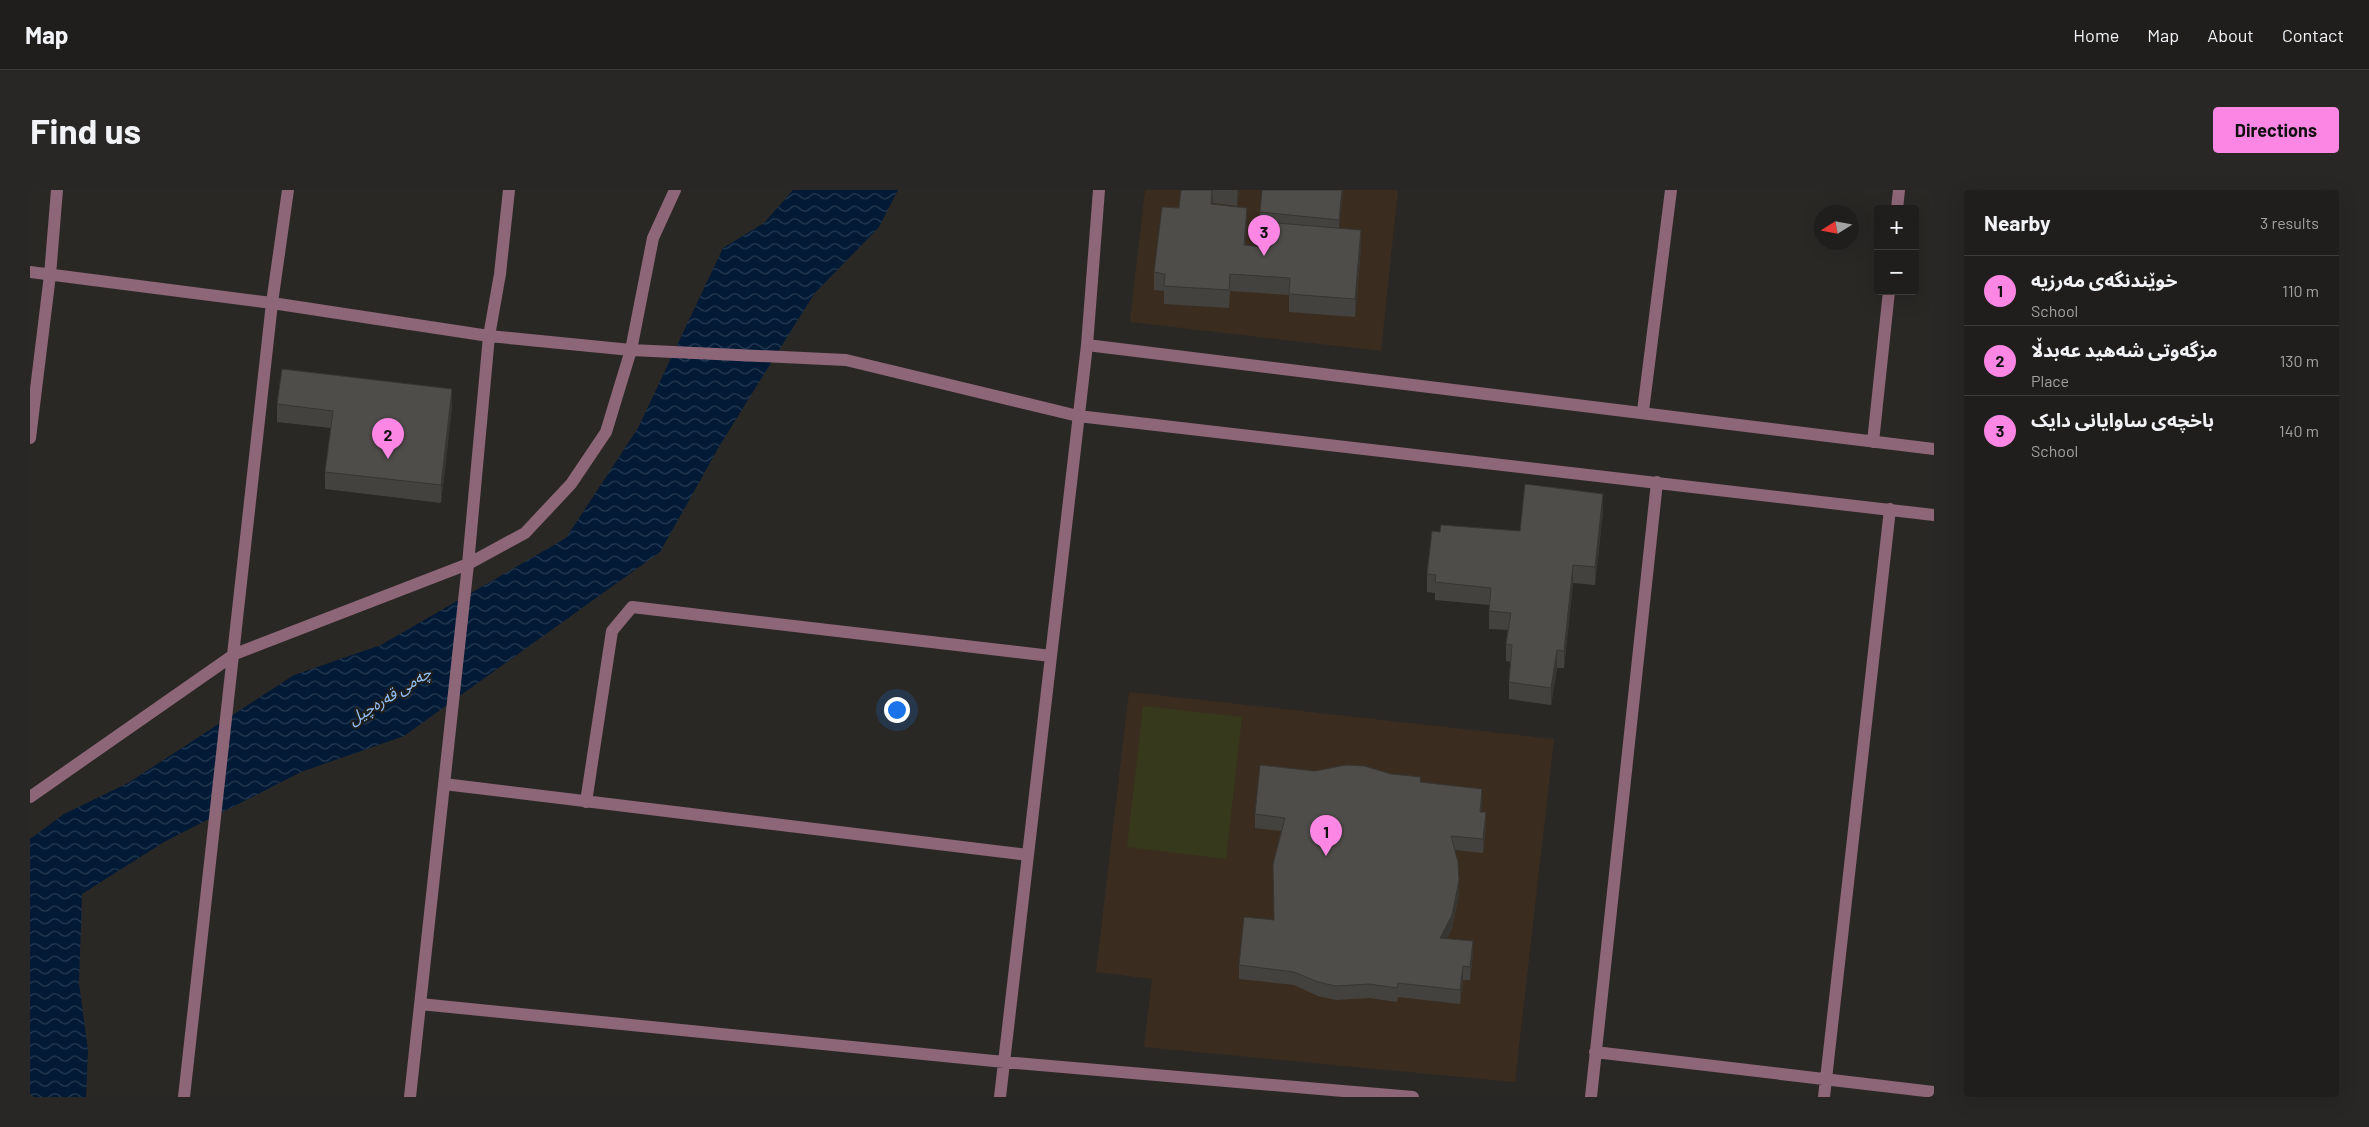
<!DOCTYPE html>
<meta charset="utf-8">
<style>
body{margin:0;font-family:Barlow,"Noto Sans Arabic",sans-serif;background:#282725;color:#f1f3f6}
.controls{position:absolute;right:15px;top:15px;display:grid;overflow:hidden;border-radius:5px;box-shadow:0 5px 20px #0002}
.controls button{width:45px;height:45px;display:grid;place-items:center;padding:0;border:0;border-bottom:1px solid #3d3c3b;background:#201e1c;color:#f1f3f6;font:25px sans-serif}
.compass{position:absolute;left:1784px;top:15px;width:45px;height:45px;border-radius:50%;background:#201e1c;box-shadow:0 5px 20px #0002;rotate:259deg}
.you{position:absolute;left:866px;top:519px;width:18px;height:18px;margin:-12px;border:4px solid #fff;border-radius:50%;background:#1a73e8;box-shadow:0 0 0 8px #1a73e833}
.badge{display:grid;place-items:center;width:32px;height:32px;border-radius:50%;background:#fb86e4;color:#111;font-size:16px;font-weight:700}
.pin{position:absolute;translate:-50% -41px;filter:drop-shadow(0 1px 2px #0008)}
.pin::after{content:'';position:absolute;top:26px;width:18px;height:15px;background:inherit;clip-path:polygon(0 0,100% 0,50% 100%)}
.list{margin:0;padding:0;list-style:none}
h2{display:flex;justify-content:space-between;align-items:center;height:65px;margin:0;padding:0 20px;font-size:21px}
h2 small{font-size:16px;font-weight:400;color:#a2a2a3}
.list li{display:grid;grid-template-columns:32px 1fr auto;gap:15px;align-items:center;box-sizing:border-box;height:70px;padding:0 20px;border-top:1px solid #3d3c3b}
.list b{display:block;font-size:19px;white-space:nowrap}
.list p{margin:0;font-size:16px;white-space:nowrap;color:#a2a2a3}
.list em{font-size:16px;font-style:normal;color:#a2a2a3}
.map{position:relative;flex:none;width:1904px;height:907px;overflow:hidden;border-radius:5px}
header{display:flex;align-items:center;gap:30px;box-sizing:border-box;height:70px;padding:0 25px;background:#201e1c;border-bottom:1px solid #3d3c3b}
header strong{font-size:24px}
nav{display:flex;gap:28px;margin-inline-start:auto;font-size:18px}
.intro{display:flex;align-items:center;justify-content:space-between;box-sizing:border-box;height:120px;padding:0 30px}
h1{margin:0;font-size:35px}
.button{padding:12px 22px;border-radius:5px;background:#fb86e4;color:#111;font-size:18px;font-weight:700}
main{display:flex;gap:30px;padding:0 30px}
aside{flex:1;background:#201e1c;border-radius:5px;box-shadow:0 5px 20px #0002}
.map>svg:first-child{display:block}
.education{fill:#3a2d1f}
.green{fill:#36391c}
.water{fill:url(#water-waves)}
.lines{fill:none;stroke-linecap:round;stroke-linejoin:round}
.minor{stroke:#8d6677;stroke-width:12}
.wall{fill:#43423f}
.shaded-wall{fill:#373633}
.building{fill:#4e4d49;stroke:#373633}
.labels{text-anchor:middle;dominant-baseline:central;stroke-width:4;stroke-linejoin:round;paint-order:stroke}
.water-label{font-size:16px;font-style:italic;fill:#94c2f9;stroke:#201f1c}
</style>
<header>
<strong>Map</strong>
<nav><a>Home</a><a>Map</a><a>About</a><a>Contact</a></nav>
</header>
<div class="intro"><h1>Find us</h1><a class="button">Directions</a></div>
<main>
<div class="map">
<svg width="1904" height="907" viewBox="0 0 1904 907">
<defs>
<pattern id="water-waves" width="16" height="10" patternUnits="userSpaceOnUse" patternTransform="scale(1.25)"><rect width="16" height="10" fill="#021a36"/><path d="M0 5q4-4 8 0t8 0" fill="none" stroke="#273c53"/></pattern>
</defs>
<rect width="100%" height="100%" fill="#2a2825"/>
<!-- education -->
<path class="education" d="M 1115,0 L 1368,0 L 1351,161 L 1100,132 Z
M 1099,502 L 1524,549 L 1485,892 L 1114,857 L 1122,789 L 1066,782 Z"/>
<!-- green -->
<path class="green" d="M 1113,516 L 1212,527 L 1196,669 L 1097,657 Z"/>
<!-- water -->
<path class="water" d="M 763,0 L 868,0 L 849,37 L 784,104 L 690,255 L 630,362 L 374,546 L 271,582 L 134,652 L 52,704 L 49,793 L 58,861 L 56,907 L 0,907 L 0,649 L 34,624 L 98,593 L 264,485 L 351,455 L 536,348 L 608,238 L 693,58 L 734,33 Z"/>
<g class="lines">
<!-- minor -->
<path class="minor" d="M 1867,19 L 1869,0
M 0,82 L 242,113 L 459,146 L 601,160 L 816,170 L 1048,226 L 1904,325
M 1057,155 L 1904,259
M 1613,221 L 1641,0
M 0,248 L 20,85 L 27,0
M 1843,252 L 1859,101
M 414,594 L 998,665
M 0,607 L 205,464 L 438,374 L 495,343 L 541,294 L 576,242 L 601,160 L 623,48 L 645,0
M 556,612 L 582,441 L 602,417 L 1021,466
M 390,814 L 974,872 L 1383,907
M 1565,862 L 1904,902
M 154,907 L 242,113 L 258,0
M 380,907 L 438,374 L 459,146 L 470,84 L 479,0
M 970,907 L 1057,155 L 1069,0
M 1561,907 L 1627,292
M 1794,907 L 1860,319"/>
</g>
<!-- wall -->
<path class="wall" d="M 1151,0 L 1209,0 L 1207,16 L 1183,13 L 1183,15 L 1217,36 L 1215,55 L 1232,57 L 1235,36 L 1230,36 L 1230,22 L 1313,0 L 1309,38 L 1331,58 L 1325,127 L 1259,122 L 1259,105 L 1200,101 L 1199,118 L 1134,114 L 1134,101 L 1124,100 L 1124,82 L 1149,18 Z
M 247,214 L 422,217 L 411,313 L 295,299 L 295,282 L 301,238 L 247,232 Z
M 1573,321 L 1565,395 L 1543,393 L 1534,478 L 1527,478 L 1521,515 L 1479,509 L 1479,492 L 1481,472 L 1476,471 L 1476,454 L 1478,440 L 1459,439 L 1459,415 L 1405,410 L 1405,403 L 1397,402 L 1397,384 L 1410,342 L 1490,341 Z
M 1391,592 L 1452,613 L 1451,622 L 1456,636 L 1453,663 L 1425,660 L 1429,704 L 1422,739 L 1417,748 L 1443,765 L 1440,790 L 1433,790 L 1430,814 L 1368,807 L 1367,812 L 1339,808 L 1306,810 L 1288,806 L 1264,795 L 1209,789 L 1209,775 L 1244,730 L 1252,641 L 1225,638 L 1225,624 Z"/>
<!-- shaded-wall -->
<path class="shaded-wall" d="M 1182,0 L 1183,13 L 1181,32 L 1181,14 Z
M 1207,0 L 1209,0 L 1207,16 Z
M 1312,0 L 1313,0 L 1309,44 L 1309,30 Z
M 1217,18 L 1217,36 L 1214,72 L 1214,55 Z
M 1331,40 L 1331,58 L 1325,127 L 1325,109 Z
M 422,199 L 422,217 L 411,313 L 411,295 Z
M 1573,304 L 1573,321 L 1565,395 L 1565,377 Z
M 1543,375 L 1543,393 L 1534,478 L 1534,461 Z
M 1527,460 L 1527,478 L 1521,515 L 1521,498 Z
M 1452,599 L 1452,613 L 1450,636 L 1450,622 Z
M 1456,622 L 1456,636 L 1453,663 L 1453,649 Z
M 1429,690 L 1429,704 L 1422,739 L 1410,761 L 1410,748 Z
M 1443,751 L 1443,765 L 1440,790 L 1440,777 Z
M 1433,776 L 1433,790 L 1430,814 L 1430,800 Z"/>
<!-- building -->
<path class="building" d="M 1151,0 L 1182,0 L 1181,14 L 1217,18 L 1214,55 L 1232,57 L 1235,32 L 1331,40 L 1325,109 L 1259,104 L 1260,88 L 1200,84 L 1199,100 L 1134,96 L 1135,84 L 1124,82 L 1132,17 L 1149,18 Z
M 1232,0 L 1312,0 L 1309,30 L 1230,22 Z
M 252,179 L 422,199 L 411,295 L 295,282 L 303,221 L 247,214 Z
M 1495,294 L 1573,304 L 1565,377 L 1543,375 L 1534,461 L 1527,460 L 1521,498 L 1479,492 L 1482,455 L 1476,454 L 1481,423 L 1459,421 L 1461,398 L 1405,392 L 1406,385 L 1397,384 L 1402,341 L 1410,342 L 1411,335 L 1490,341 Z
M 1230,575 L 1285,581 L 1316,575 L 1334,576 L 1361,584 L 1391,587 L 1390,592 L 1452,599 L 1450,622 L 1456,622 L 1453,649 L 1421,646 L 1428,672 L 1429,690 L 1422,725 L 1410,748 L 1443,751 L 1440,777 L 1433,776 L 1430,800 L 1368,793 L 1367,798 L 1339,794 L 1306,796 L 1288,792 L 1264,782 L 1209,775 L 1214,727 L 1244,730 L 1243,674 L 1255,628 L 1225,624 Z"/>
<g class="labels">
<!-- water labels -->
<g class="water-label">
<text transform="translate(359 505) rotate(-32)">چەمی قەرەچیل</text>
</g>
</g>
</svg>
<div class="controls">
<button>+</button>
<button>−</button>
</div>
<svg class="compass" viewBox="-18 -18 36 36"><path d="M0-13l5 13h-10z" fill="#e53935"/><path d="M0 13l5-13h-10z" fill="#a2a2a3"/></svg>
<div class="you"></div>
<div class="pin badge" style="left:1296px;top:666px">1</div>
<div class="pin badge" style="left:358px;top:269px">2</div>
<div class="pin badge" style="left:1234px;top:66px">3</div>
</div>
<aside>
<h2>Nearby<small>3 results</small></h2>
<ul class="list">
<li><span class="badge">1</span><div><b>خوێندنگەی مەرزیە</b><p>School</p></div><em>110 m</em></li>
<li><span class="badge">2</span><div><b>مزگەوتی شەهید عەبدڵا</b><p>Place</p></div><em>130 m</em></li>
<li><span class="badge">3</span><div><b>باخچەی ساوایانی دایک</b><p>School</p></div><em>140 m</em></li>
</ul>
</aside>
</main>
